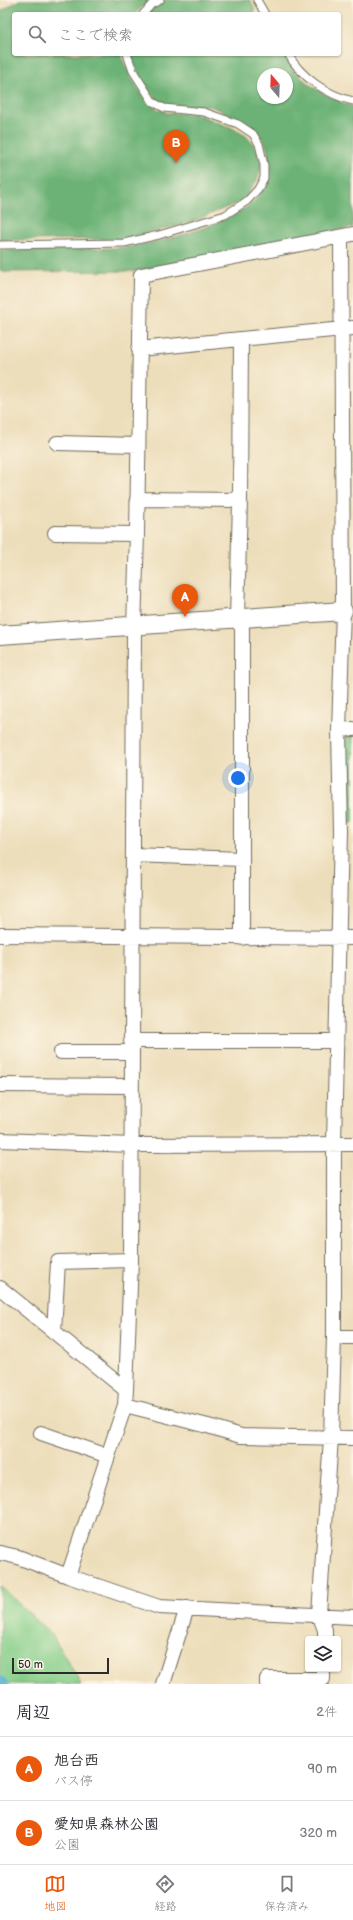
<!DOCTYPE html>
<html lang="ja">
<meta charset="utf-8">
<style>
body{margin:0;font-family:"Balsamiq Sans","Klee One",sans-serif;background:#f7f7f7;color:#2b2b33}
.controls{position:absolute;right:12px;bottom:12px;display:grid;overflow:hidden;border-radius:4px;box-shadow:0 1px 3px #0004}
.controls button{width:36px;height:36px;display:grid;place-items:center;padding:0;border:0;border-bottom:1px solid #e1e1e2;background:#fff;color:#2b2b33;font:20px sans-serif}
.compass{position:absolute;left:257px;top:68px;width:36px;height:36px;border-radius:50%;background:#fff;box-shadow:0 1px 3px #0004;rotate:341deg}
.scale{position:absolute;left:12px;bottom:10px;width:97px;box-sizing:border-box;padding-left:4px;border:2px solid #2b2b2b;border-top:0;font-size:11px;line-height:14px;white-space:nowrap;color:#2b2b2b;-webkit-text-stroke:3px #fcf5e5;paint-order:stroke}
.you{position:absolute;left:238px;top:778px;width:14px;height:14px;margin:-10px;border:3px solid #fff;border-radius:50%;background:#1a73e8;box-shadow:0 0 0 6px #1a73e833}
.badge{display:grid;place-items:center;width:26px;height:26px;border-radius:50%;background:#ea580c;color:#fff;font-size:13px;font-weight:700}
.pin{position:absolute;translate:-50% -33px;filter:drop-shadow(0 1px 2px #0008)}
.pin::after{content:'';position:absolute;top:21px;width:14px;height:12px;background:inherit;clip-path:polygon(0 0,100% 0,50% 100%)}
.list{margin:0;padding:0;list-style:none}
h2{display:flex;justify-content:space-between;align-items:center;height:52px;margin:0;padding:0 16px;font-size:17px}
h2 small{font-size:13px;font-weight:400;color:#7c7c81}
.list li{display:grid;grid-template-columns:26px 1fr auto;gap:12px;align-items:center;box-sizing:border-box;height:64px;padding:0 16px;border-top:1px solid #e1e1e2}
.list b{display:block;font-size:15px;white-space:nowrap}
.list p{margin:0;font-size:13px;white-space:nowrap;color:#7c7c81}
.list em{font-size:13px;font-style:normal;color:#7c7c81}
.icon{flex:none;width:22px;height:22px;fill:none;stroke:currentColor;stroke-width:2;stroke-linecap:round;stroke-linejoin:round}
.map{position:relative;flex:none;width:353px;height:1684px;overflow:hidden}
.search{position:absolute;background:#fff;box-shadow:0 1px 3px #0004;left:12px;right:12px;top:12px;height:44px;display:flex;align-items:center;gap:10px;box-sizing:border-box;padding:0 14px;border-radius:4px;color:#7c7c81;font-size:15px}
.sheet{height:180px;background:#fff}
nav{display:flex;justify-content:space-around;align-items:center;box-sizing:border-box;height:56px;border-top:1px solid #e1e1e2;background:#fff;font-size:11px;color:#7c7c81}
nav a{display:grid;justify-items:center;gap:2px}
nav .on{color:#ea580c}
.map>svg:first-child{display:block}
.green{fill:#86cf8a;stroke:#587d5a}
.forest{fill:#6cb276;stroke:#4c6e50;fill-rule:evenodd}
.lines{fill:none;stroke-linecap:round;stroke-linejoin:round}
.canal{stroke:#4eb0cd;stroke-width:14}
.service-casing{stroke:#6f6a5d;stroke-width:9}
.minor-casing{stroke:#6f6a5d;stroke-width:16}
.tertiary-casing{stroke:#6f6a5d;stroke-width:20}
.service{stroke:#fff;stroke-width:7}
.minor{stroke:#fff;stroke-width:14}
.tertiary{stroke:#fff;stroke-width:18}
</style>
<div class="map">
<svg width="353" height="1684" viewBox="0 0 353 1684">
<rect width="100%" height="100%" fill="#fcf5e5"/>
<filter id="ink" filterUnits="userSpaceOnUse"><feTurbulence type="fractalNoise" baseFrequency=".025" numOctaves="2"/><feDisplacementMap in="SourceGraphic" scale="8" xChannelSelector="R" yChannelSelector="G"/><feConvolveMatrix kernelMatrix="1 2 1 2 8 2 1 2 1" color-interpolation-filters="sRGB"/></filter>
<filter id="wash" filterUnits="userSpaceOnUse"><feTurbulence type="fractalNoise" baseFrequency=".012" numOctaves="4" result="noise"/><feDisplacementMap in="SourceGraphic" scale="16" xChannelSelector="R" yChannelSelector="G"/><feGaussianBlur stdDeviation="0.9" result="paint"/><feColorMatrix in="noise" values="0 0 0 0 0 0 0 0 0 0 0 0 0 0 0 0 0 1.4 0 .05"/><feComposite in="paint" operator="in"/></filter>
<g filter="url(#wash)">
<rect width="100%" height="100%" fill="#eddebb"/>
<!-- green -->
<path class="green" d="M 353,736 L 353,823 L 346,822 L 346,737 Z
M 0,1586 L 52,1635 L 81,1684 L 0,1684 Z"/>
<!-- forest -->
<path class="forest" d="M 19,0 L 150,0 L 134,14 L 14,14 L 14,54 L 122,54 L 122,59 L 131,78 L 148,103 L 157,109 L 167,113 L 195,114 L 230,127 L 246,136 L 256,148 L 259,156 L 261,167 L 256,182 L 242,201 L 191,222 L 123,239 L 0,240 L 0,12 Z
M 165,0 L 250,0 L 254,7 L 254,14 L 146,14 Z
M 131,54 L 283,54 C 299,83 323,95 353,107 L 353,227 L 137,271 L 3,272 L 0,270 L 0,250 C 25,251 51,250 76,249 C 93,248 110,249 127,247 C 161,243 220,226 247,207 C 258,199 266,187 268,174 C 270,162 269,143 259,134 C 250,124 217,106 203,105 C 195,105 187,107 179,107 C 151,106 138,76 131,54 ZM 263,74 L 287,74 L 287,98 L 263,98 Z"/>
<g class="lines">
<!-- canal -->
<path class="canal" d="M 0,1683 L 1,1684"/>
</g>
</g>
<g filter="url(#ink)">
<g class="lines">
<defs>
<path id="service" d="M 257,0 L 265,14
M 143,14 L 152,4 L 160,0
M 288,54 C 301,77 327,95 353,101
M 0,245 L 124,243 L 159,235 L 225,215 L 247,201 L 258,189 L 264,178 L 264,165 L 259,144 L 253,134 L 238,124 L 204,112 L 164,108 L 153,102 L 133,71 L 127,54"/>
<path id="minor" d="M 241,339 L 240,500 L 237,620 L 242,628 L 242,938
M 139,349 L 353,328
M 57,443 L 138,445
M 137,499 L 240,500
M 55,533 L 137,534
M 339,730 L 353,729
M 133,855 L 241,859
M 0,935 L 353,938
M 131,1041 L 336,1041
M 61,1052 L 131,1052
M 0,1085 L 131,1086
M 0,1140 L 132,1145 L 353,1144
M 0,1288 L 126,1390
M 54,1332 L 58,1262 L 131,1260
M 334,1337 L 353,1337
M 125,1405 L 208,1426 L 241,1436 L 353,1438
M 41,1433 L 108,1456
M 0,1553 L 18,1557 L 68,1576 L 159,1607 L 353,1617
M 68,1576 L 125,1405 L 126,1390 L 131,1260 L 134,627 L 137,534 L 141,275 L 353,234
M 325,1639 L 325,1630 L 319,1614 L 331,1438 L 334,1337 L 334,1143 L 341,831 L 339,730 L 343,611 L 341,237
M 163,1684 L 187,1608
M 267,1684 L 267,1679 L 323,1679 L 323,1669"/>
<path id="tertiary" d="M 0,635 L 343,611"/>
</defs>
<!-- service casing -->
<use href="#service" class="service-casing"/>
<!-- minor casing -->
<use href="#minor" class="minor-casing"/>
<!-- tertiary casing -->
<use href="#tertiary" class="tertiary-casing"/>
<!-- service -->
<use href="#service" class="service"/>
<!-- minor -->
<use href="#minor" class="minor"/>
<!-- tertiary -->
<use href="#tertiary" class="tertiary"/>
</g>
</g>
</svg>
<div class="controls">
<button><svg class="icon" aria-label="layers" viewBox="0 0 24 24"><path d="M12 4l9 5-9 5-9-5zM3 14l9 5 9-5"/></svg></button>
</div>
<svg class="compass" viewBox="-18 -18 36 36"><path d="M0-13l5 13h-10z" fill="#e53935"/><path d="M0 13l5-13h-10z" fill="#7c7c81"/></svg>
<div class="scale">50 m</div>
<div class="you"></div>
<div class="pin badge" style="left:185px;top:617px">A</div>
<div class="pin badge" style="left:176px;top:163px">B</div>
<div class="search"><svg class="icon" aria-label="search" viewBox="0 0 24 24"><circle cx="10" cy="10" r="6"/><path d="M15 15l6 6"/></svg>ここで検索</div>
</div>
<section class="sheet">
<h2>周辺<small>2件</small></h2>
<ul class="list">
<li><span class="badge">A</span><div><b>旭台西</b><p>バス停</p></div><em>90 m</em></li>
<li><span class="badge">B</span><div><b>愛知県森林公園</b><p>公園</p></div><em>320 m</em></li>
</ul>
</section>
<nav>
<a class="on"><svg class="icon" aria-label="map" viewBox="0 0 24 24"><path d="M3 6l6-2 6 2 6-2v14l-6 2-6-2-6 2zM9 4v14M15 6v14"/></svg>地図</a>
<a><svg class="icon" aria-label="directions" viewBox="0 0 24 24"><path d="M12 3l9 9-9 9-9-9zM9 14v-3h6M13 9l2 2-2 2"/></svg>経路</a>
<a><svg class="icon" aria-label="saved" viewBox="0 0 24 24"><path d="M7 4h10v16l-5-4-5 4z"/></svg>保存済み</a>
</nav>
